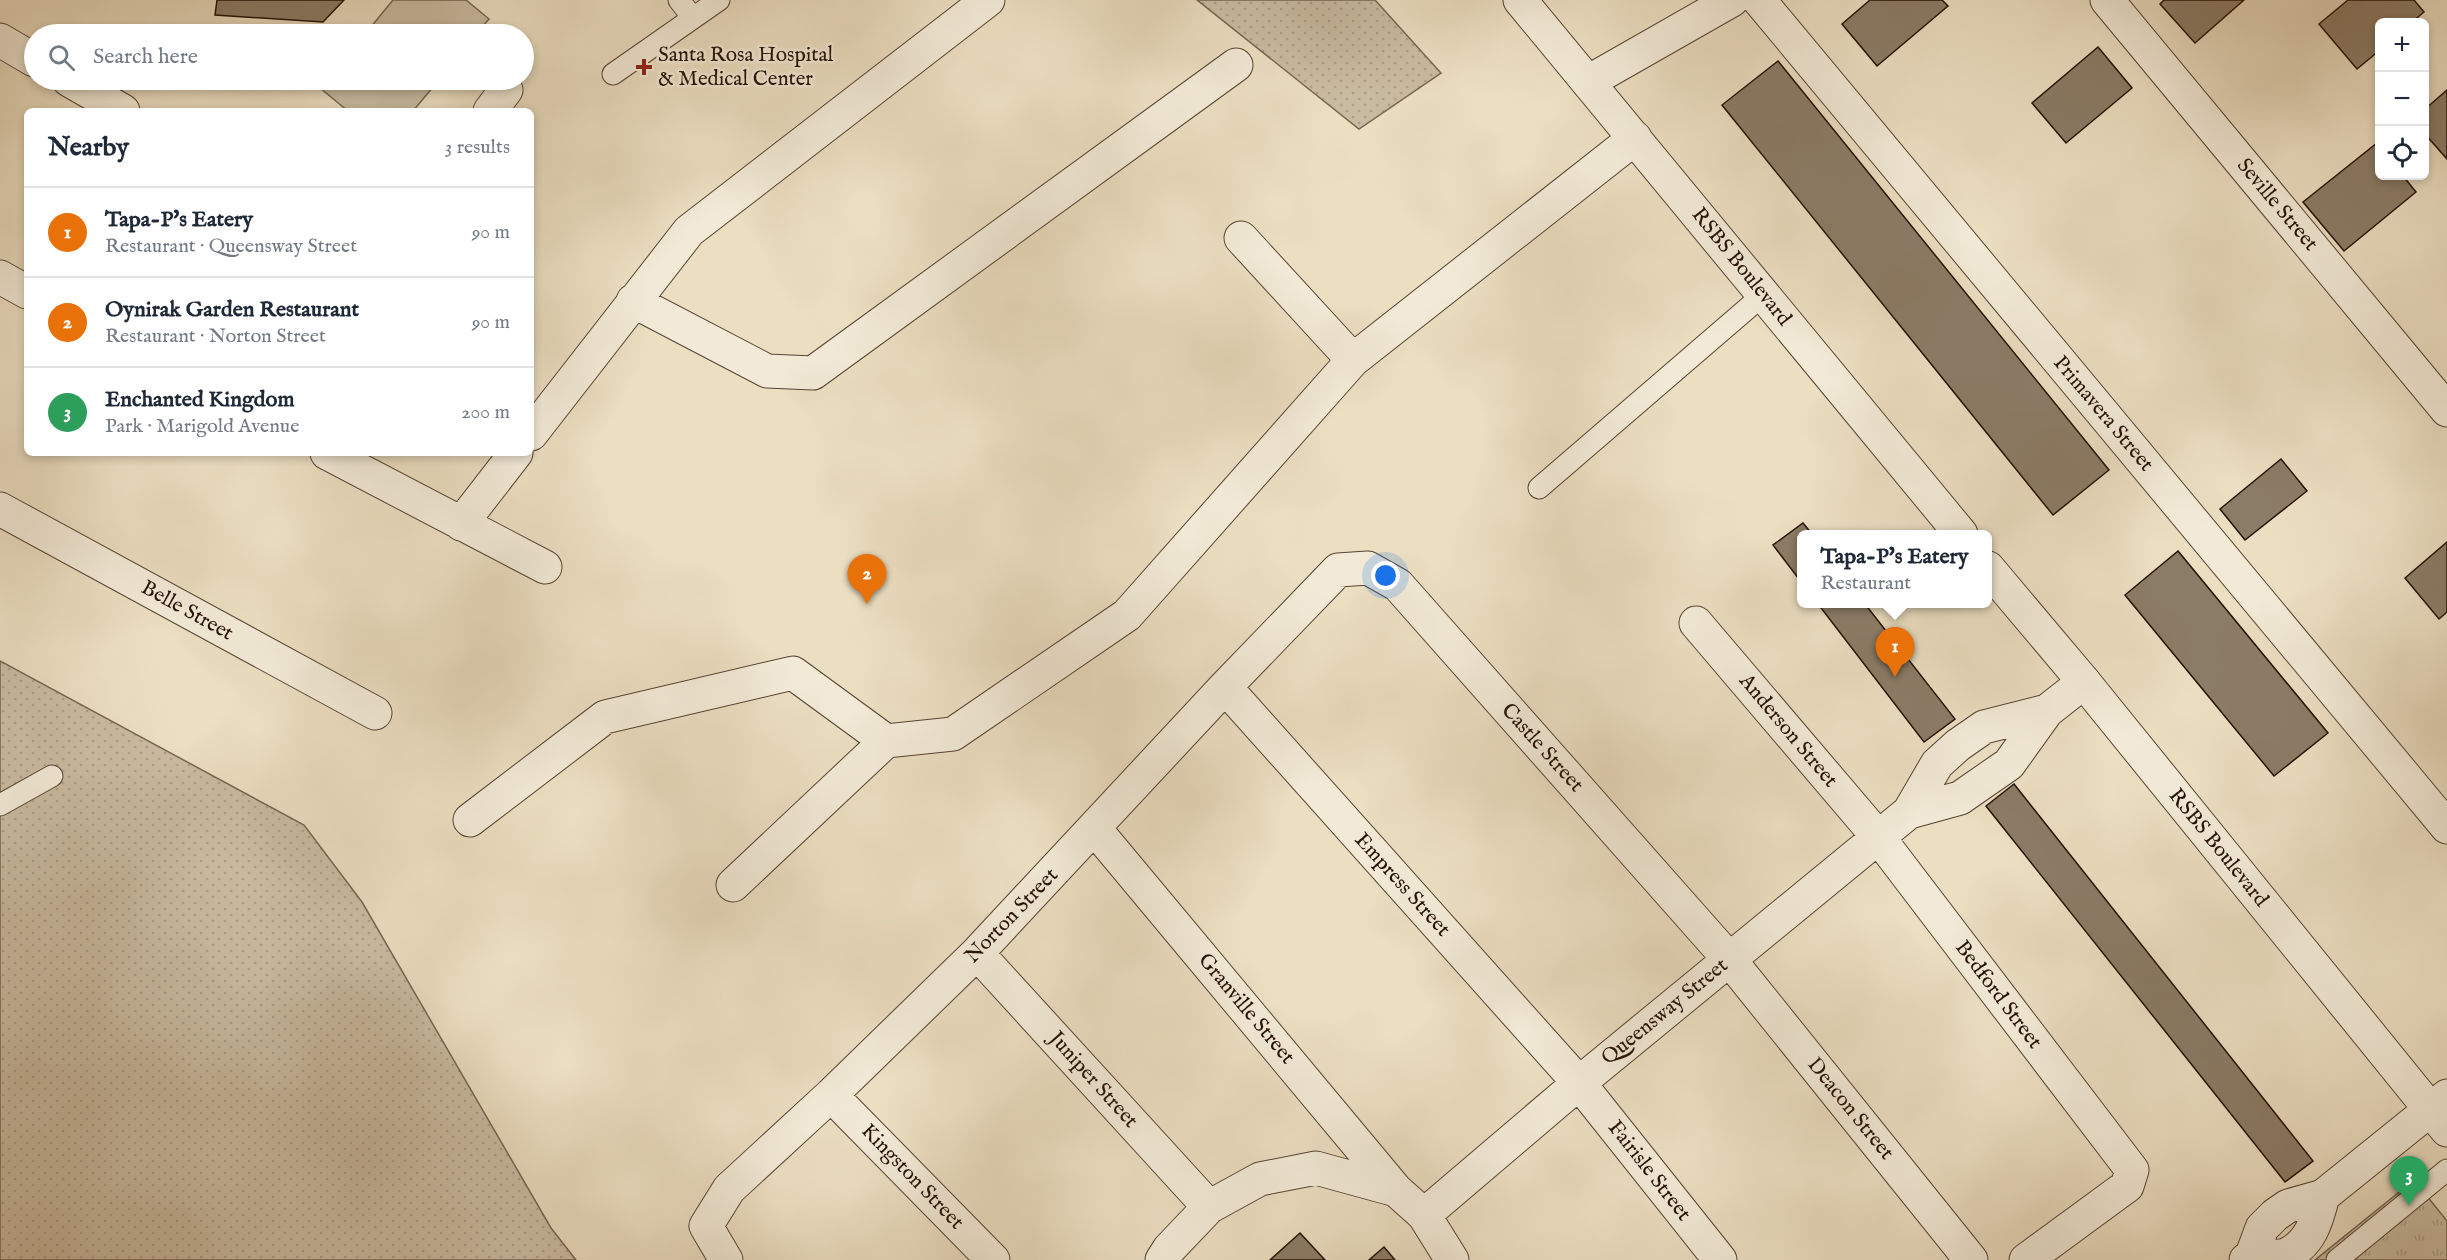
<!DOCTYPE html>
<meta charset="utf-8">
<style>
body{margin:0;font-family:"IM FELL English",serif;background:#f2f2f3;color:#1f2937}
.controls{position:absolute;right:18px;top:18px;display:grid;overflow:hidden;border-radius:9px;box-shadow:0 3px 9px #0003}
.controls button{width:54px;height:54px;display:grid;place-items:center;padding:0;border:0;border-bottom:2px solid #e0e1e3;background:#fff;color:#1f2937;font:30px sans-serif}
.you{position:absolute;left:1386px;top:576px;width:21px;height:21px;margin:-15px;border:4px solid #fff;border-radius:50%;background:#1a73e8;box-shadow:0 0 0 9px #1a73e833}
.badge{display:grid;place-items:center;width:39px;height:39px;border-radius:50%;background:#8f2418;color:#fff;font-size:20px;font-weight:700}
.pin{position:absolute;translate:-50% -50px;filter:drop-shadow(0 2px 3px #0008)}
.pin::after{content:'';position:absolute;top:32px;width:21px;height:18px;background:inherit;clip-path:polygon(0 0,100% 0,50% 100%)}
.popup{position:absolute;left:1797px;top:530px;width:195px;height:78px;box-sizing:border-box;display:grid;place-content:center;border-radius:9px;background:#fff;filter:drop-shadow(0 2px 4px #0005);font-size:20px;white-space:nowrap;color:#747a83}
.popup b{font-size:22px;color:#1f2937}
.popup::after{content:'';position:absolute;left:50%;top:100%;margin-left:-12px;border:12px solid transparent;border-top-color:#fff}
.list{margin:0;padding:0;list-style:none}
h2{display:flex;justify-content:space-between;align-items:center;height:78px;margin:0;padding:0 24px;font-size:26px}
h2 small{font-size:20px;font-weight:400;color:#747a83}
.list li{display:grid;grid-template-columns:39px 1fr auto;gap:18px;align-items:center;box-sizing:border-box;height:90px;padding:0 24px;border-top:2px solid #e0e1e3}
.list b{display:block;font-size:22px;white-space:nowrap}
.list p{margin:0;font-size:20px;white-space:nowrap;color:#747a83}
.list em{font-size:20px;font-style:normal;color:#747a83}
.icon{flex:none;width:33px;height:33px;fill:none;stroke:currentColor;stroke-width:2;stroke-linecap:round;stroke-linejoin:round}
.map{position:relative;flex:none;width:2447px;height:1260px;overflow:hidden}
.search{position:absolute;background:#fff;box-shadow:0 3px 9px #0003;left:24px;top:24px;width:510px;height:66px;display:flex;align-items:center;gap:15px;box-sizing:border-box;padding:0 21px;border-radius:33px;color:#747a83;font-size:22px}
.panel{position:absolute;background:#fff;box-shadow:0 3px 9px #0003;left:24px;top:108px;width:510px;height:348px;border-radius:9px}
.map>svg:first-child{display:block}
.grass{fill:url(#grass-dots);stroke:#766653;stroke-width:1.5}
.park{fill:url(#park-tufts);stroke:#766653;stroke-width:1.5}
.pitch{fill:#c9bba1;stroke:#766653;stroke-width:1.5}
.building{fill:#8b7c67;stroke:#241105;stroke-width:1.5}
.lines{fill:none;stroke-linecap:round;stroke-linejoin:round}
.service-casing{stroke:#564434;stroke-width:23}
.minor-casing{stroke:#564434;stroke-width:35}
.tertiary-casing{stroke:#564434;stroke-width:35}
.service{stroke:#f2ead7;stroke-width:21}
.minor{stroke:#f2ead7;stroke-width:33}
.tertiary{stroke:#f2ead7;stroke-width:33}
.poi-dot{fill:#8f2418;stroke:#f2ead7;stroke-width:2}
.labels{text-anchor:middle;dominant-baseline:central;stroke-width:5;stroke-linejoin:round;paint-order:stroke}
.poi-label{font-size:21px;fill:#241105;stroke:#f2ead7;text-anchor:start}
.street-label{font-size:21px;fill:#241105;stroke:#f2ead7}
</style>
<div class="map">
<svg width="2447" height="1260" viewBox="0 0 2447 1260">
<defs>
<pattern id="grass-dots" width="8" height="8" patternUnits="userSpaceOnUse" patternTransform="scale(1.5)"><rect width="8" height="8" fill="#c9bba1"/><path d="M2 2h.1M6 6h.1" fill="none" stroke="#aca089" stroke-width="1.8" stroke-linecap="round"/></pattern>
<pattern id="park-tufts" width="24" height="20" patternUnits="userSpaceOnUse" patternTransform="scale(1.5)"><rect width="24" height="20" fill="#c9bba1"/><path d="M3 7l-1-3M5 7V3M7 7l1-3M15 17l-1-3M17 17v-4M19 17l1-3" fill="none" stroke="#aca089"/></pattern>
</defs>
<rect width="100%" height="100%" fill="#ebdec1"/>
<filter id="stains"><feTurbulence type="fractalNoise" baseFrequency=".00333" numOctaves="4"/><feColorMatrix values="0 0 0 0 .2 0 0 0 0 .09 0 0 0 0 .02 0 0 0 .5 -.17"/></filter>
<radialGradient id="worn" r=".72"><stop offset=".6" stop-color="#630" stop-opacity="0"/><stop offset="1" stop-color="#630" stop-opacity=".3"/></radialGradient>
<!-- grass -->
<path class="grass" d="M 1197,0 L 1375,0 L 1441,73 L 1359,129 Z
M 0,661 L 304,825 L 362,902 L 551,1228 L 576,1260 L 0,1260 Z"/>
<!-- park -->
<path class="park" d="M 2414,1180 L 2447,1221 L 2447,1260 L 2315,1260 Z"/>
<!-- pitch -->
<path class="pitch" d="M 393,0 L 466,0 L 489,19 L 476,34 L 365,34 Z
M 327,80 L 439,80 L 413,111 L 348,111 L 320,88 Z"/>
<!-- building -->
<path class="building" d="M 217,0 L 344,0 L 323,22 L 215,15 Z
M 1870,0 L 1942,0 L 1948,6 L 1877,66 L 1842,24 Z
M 2164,0 L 2244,0 L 2195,43 L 2160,4 Z
M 2348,0 L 2414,0 L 2424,12 L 2412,22 L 2380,22 L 2380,50 L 2357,69 L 2319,24 Z
M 2098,47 L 2132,88 L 2066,143 L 2032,103 Z
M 1778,61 L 2109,470 L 2053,515 L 1722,105 Z
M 2447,90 L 2447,159 L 2424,133 L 2424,110 Z
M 2377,143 L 2380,146 L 2380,176 L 2403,176 L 2416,192 L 2344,251 L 2303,202 Z
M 2281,459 L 2307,491 L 2245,540 L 2220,509 Z
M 1803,523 L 1812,534 L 1802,534 L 1802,583 L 1773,545 Z
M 2447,542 L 2447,612 L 2439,619 L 2405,578 Z
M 2178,551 L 2328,733 L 2274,776 L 2125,595 Z
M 1818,604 L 1865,604 L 1955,719 L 1924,742 Z
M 2014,784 L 2313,1161 L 2285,1182 L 1986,806 Z
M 1300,1233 L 1325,1260 L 1270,1260 Z
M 1384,1247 L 1395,1260 L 1369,1260 Z"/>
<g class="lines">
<defs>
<path id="service" d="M 679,0 L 693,18
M 613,74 L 719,0
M 1539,488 L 1763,295
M 0,805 L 52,776
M 2337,1260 L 2447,1170"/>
<path id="minor" d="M 1759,0 L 2447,827
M 2107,0 L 2447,410
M 0,40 L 34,60
M 69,80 L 123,111
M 1588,82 L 1732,0
M 490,111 L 506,90
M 1241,238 L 1353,360
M 0,277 L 27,292
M 633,301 L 767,371 L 813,373 L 1236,65
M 531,434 L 689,231 L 988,0
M 327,453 L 545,567
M 0,509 L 375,713
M 461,524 L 516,453
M 1696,623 L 1879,838 L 2132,1170 L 2127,1186 L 2026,1260
M 1225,687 L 1579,1083 L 1720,1260
M 1909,812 L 1960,798 L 2009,764 L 2047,711 L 2084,682
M 470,820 L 605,717 L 793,673 L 886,741 L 953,734 L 1127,615 L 1353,360 L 1635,138
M 1095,829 L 1396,1190
M 733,885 L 886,741
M 977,953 L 1209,1207
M 831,1095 L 993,1260
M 1424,1215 L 1579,1083 L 1909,812 L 1937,764 L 1958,745 L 1984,727 L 2047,711
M 2252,1255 C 2262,1255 2277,1258 2286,1255 C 2311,1244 2317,1219 2323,1196
M 726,1260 L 706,1226 L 729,1189 L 831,1095 L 977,953 L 1225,687 L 1338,570 L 1368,568 L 1398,585 L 1729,959 L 1971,1260
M 1162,1260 L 1169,1249 L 1209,1207 L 1260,1179 L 1316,1168 L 1396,1190 L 1424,1215 L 1452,1260
M 2246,1260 L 2252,1255 L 2262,1228 L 2275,1215 L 2288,1206 L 2323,1196 L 2447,1096"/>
<path id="tertiary" d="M 1520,0 L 1961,534
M 1988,568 L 2084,682 L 2447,1130"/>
</defs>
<!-- service casing -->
<use href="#service" class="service-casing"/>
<!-- minor casing -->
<use href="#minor" class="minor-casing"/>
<!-- tertiary casing -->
<use href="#tertiary" class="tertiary-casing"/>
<!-- service -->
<use href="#service" class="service"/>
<!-- minor -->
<use href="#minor" class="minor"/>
<!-- tertiary -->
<use href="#tertiary" class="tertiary"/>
</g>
<!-- markers -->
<path class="poi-dot" d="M641 58h6v6h6v6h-6v6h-6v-6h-6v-6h6z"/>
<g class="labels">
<!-- poi labels -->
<g class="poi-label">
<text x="658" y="55">Santa Rosa Hospital<tspan x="658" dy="24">&amp; Medical Center</tspan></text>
</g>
<!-- street labels -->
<g class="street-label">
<text transform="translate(2277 205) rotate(50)">Seville Street</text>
<text transform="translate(1741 267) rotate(51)">RSBS Boulevard</text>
<text transform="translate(2103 414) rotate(50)">Primavera Street</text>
<text transform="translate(187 611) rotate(29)">Belle Street</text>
<text transform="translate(1788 731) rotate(50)">Anderson Street</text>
<text transform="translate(1542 748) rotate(48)">Castle Street</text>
<text transform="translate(2218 848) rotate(51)">RSBS Boulevard</text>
<text transform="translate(1402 885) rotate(48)">Empress Street</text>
<text transform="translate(1012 916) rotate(-46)">Norton Street</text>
<text transform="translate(1998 995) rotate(53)">Bedford Street</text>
<text transform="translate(1246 1009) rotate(50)">Granville Street</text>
<text transform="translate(1665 1012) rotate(-39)">Queensway Street</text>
<text transform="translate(1093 1080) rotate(48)">Juniper Street</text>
<text transform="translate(1850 1109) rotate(51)">Deacon Street</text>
<text transform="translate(1649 1171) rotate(52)">Fairisle Street</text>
<text transform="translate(912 1177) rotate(46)">Kingston Street</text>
</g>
</g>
<rect width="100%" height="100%" filter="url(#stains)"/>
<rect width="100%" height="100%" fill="url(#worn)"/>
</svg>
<div class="controls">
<button>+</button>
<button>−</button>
<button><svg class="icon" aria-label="locate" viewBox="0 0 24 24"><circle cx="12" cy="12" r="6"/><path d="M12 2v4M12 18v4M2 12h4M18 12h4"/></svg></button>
</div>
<div class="you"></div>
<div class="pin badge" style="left:1895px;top:677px;background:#e8710a">1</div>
<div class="popup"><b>Tapa-P's Eatery</b>Restaurant</div>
<div class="pin badge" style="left:867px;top:604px;background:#e8710a">2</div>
<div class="pin badge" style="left:2409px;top:1206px;background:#2e9e5b">3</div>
<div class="search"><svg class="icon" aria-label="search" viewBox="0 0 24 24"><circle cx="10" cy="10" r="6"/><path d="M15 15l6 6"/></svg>Search here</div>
<section class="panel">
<h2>Nearby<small>3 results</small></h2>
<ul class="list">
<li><span class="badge" style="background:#e8710a">1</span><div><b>Tapa-P's Eatery</b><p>Restaurant · Queensway Street</p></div><em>90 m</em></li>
<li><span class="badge" style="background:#e8710a">2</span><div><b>Oynirak Garden Restaurant</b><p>Restaurant · Norton Street</p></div><em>90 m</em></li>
<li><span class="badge" style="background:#2e9e5b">3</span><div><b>Enchanted Kingdom</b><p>Park · Marigold Avenue</p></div><em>200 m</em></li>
</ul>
</section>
</div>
